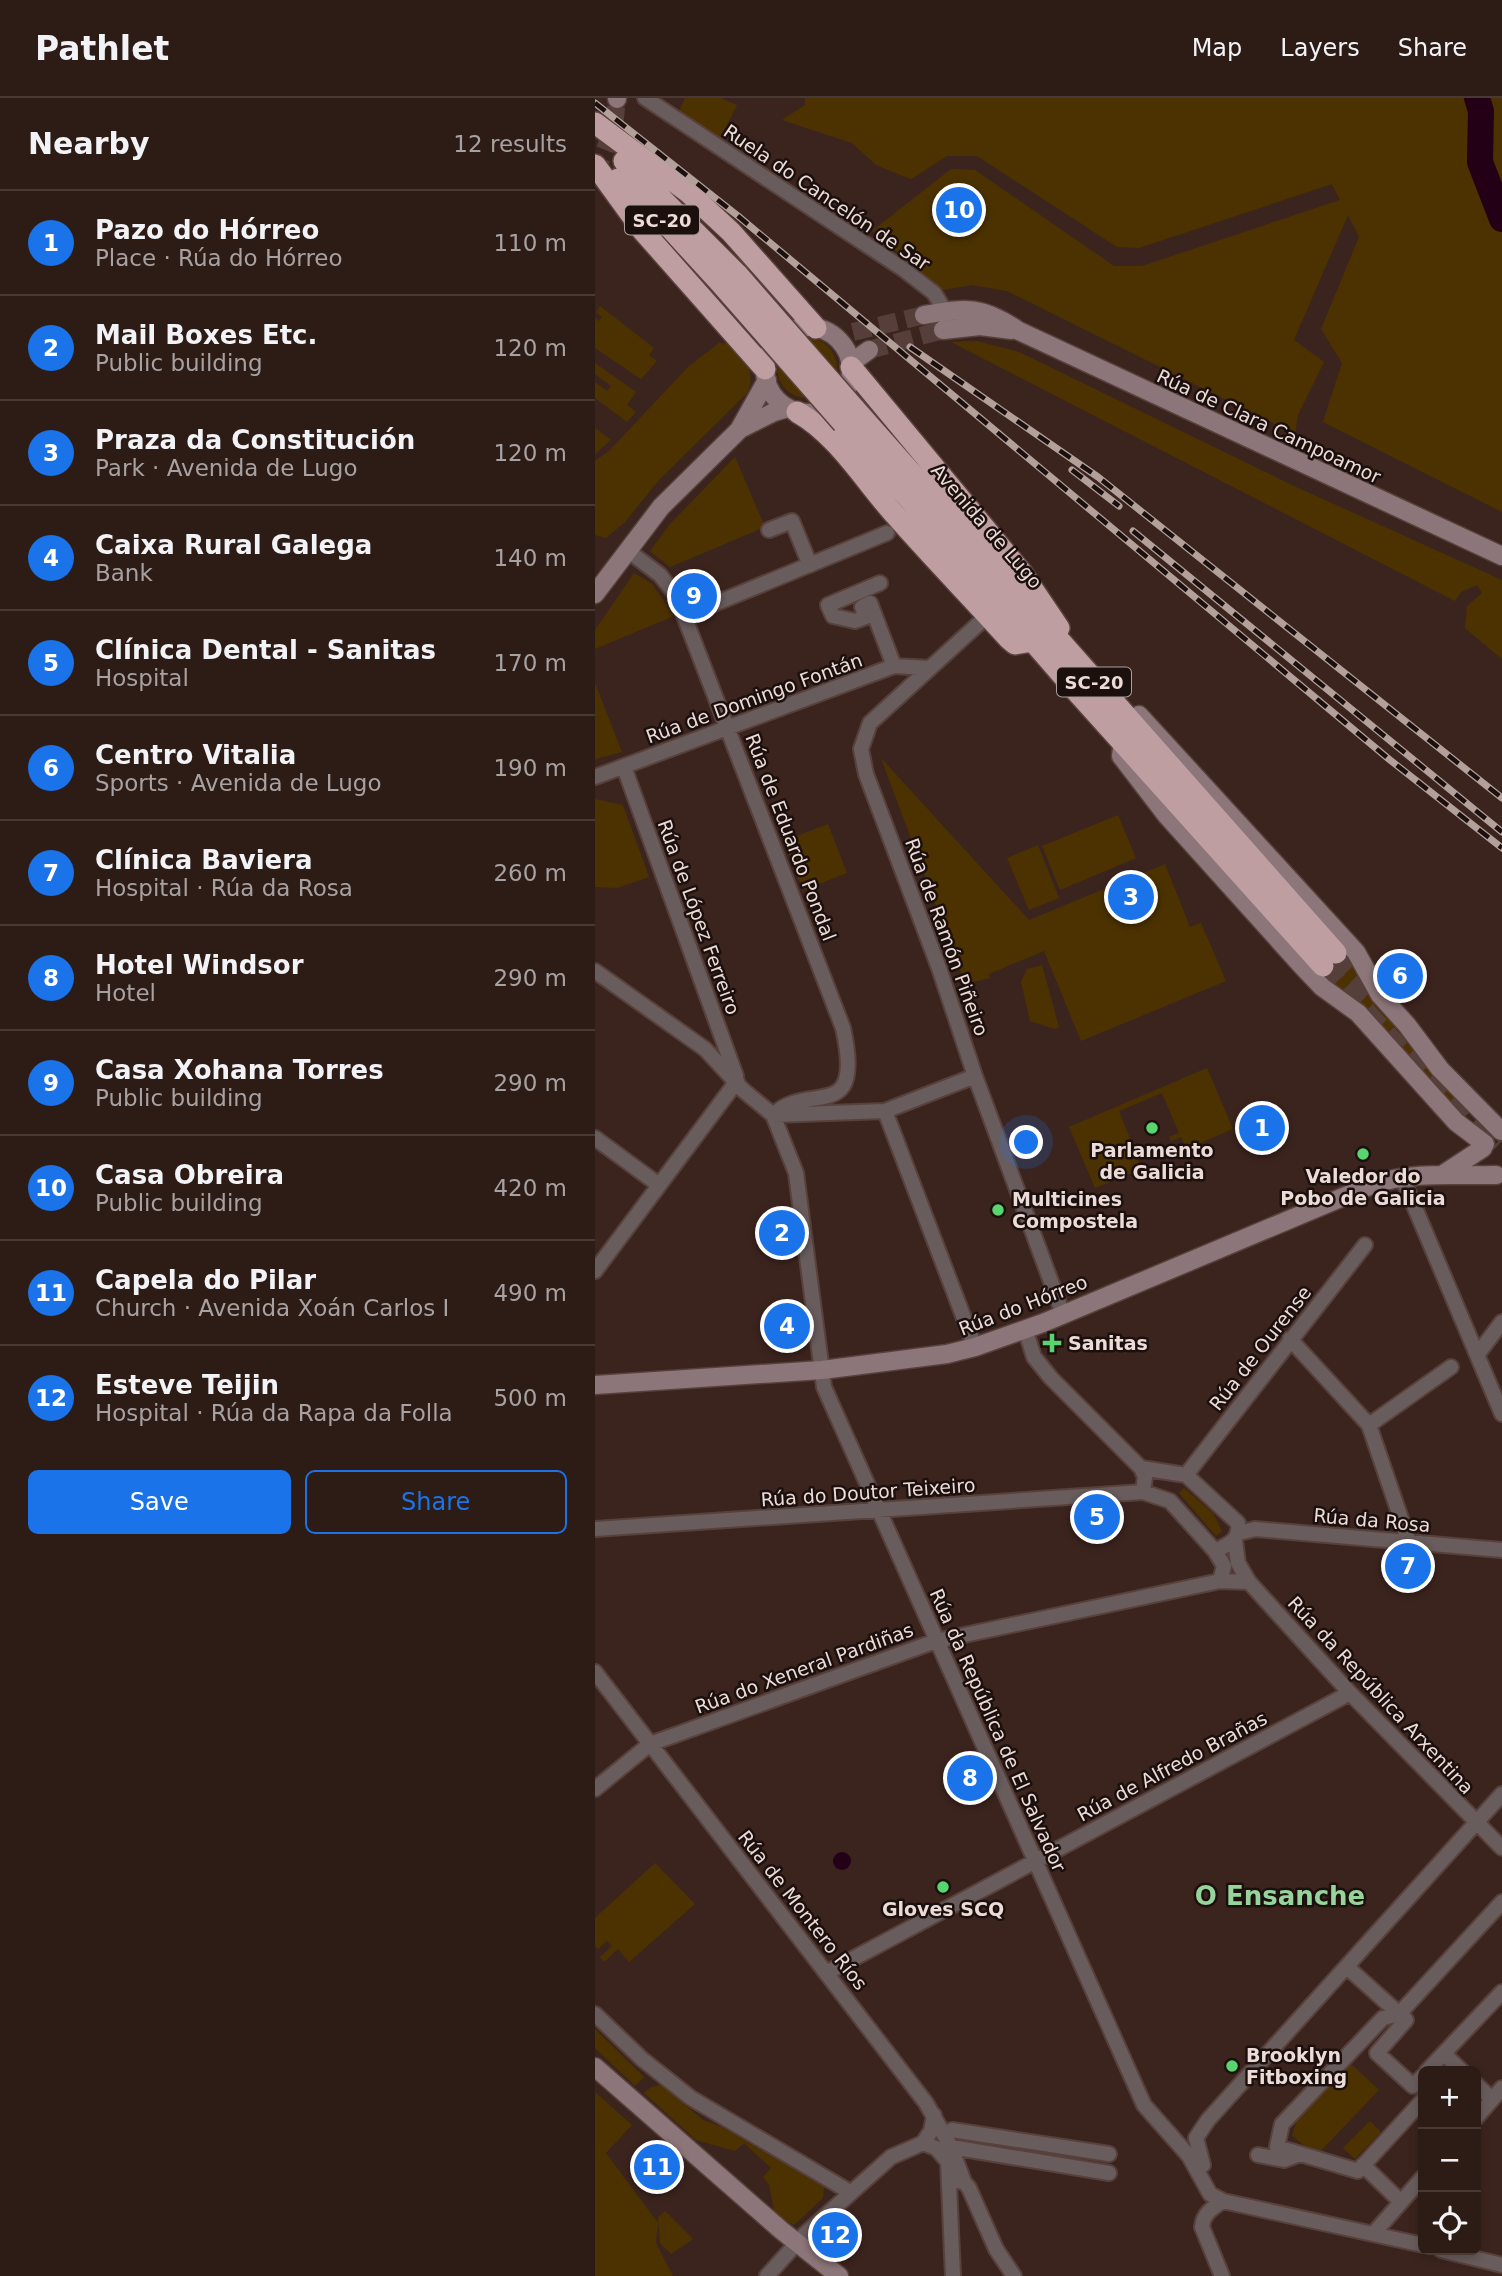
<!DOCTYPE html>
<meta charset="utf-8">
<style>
body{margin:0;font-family:"DejaVu Sans",sans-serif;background:#392823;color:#f1f3f6}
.controls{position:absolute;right:21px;bottom:21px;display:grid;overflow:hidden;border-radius:10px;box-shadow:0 4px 10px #0003}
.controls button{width:63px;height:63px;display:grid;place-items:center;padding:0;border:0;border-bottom:2px solid #483935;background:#2d1b16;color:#f1f3f6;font:35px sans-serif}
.you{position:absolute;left:432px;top:1045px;width:24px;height:24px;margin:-18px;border:5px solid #fff;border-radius:50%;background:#1a73e8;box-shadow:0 0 0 10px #1a73e833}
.badge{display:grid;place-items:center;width:46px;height:46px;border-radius:50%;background:#1a73e8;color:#fff;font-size:23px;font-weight:700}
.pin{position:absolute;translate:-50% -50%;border:4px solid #fff;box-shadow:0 2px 7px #0006}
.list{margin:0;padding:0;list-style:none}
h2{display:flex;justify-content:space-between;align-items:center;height:91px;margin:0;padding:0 28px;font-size:30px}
h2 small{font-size:23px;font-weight:400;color:#a7a1a1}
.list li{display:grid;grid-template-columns:46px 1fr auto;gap:21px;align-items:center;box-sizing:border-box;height:105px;padding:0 28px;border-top:2px solid #483935}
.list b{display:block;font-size:26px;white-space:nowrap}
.list p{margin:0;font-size:23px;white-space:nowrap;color:#a7a1a1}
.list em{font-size:23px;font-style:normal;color:#a7a1a1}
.actions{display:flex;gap:14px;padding:21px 28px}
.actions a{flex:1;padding:16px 0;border:2px solid #1a73e8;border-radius:10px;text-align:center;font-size:24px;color:#1a73e8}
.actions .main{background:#1a73e8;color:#fff}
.icon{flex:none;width:38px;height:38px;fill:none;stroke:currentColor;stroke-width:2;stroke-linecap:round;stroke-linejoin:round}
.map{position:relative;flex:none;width:907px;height:2178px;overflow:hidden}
header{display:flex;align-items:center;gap:42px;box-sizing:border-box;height:98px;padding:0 35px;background:#2d1b16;border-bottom:2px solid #483935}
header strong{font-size:33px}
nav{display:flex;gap:38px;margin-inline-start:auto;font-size:24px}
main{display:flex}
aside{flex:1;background:#2d1b16}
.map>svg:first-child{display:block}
.green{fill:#4c3200}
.water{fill:#240016}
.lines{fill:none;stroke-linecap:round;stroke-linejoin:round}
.river{stroke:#240016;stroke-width:26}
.secondary-tunnel{stroke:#563f3a;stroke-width:18;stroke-dasharray:18 9;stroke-linecap:butt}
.highway-tunnel{stroke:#563f3a;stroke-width:21;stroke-dasharray:21 10;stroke-linecap:butt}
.street-casing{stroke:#58413c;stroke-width:18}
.secondary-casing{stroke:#58413c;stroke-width:21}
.highway-casing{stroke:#58413c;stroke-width:24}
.street{stroke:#695c5d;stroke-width:14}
.secondary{stroke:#8c7679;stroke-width:18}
.highway{stroke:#bf9ea2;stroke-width:21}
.rail-casing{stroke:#b3a09b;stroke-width:7}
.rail{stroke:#1b100e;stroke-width:4.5;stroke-dasharray:13;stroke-linecap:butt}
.highway-bridge-casing{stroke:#58413c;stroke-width:24;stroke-linecap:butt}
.highway-bridge{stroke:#bf9ea2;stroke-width:21}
.poi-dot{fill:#58d56f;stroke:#1b100e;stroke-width:2.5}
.labels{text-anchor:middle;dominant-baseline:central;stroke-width:5;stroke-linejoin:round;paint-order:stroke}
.shield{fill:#1b100e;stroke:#ad9e9b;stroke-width:2}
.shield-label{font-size:18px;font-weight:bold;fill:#ecdbd7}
.street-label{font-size:19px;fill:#ecdbd7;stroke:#1b100e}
.poi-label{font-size:19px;font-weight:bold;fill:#ecdbd7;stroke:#1b100e}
.district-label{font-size:26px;font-weight:bold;fill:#96d49c;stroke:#1b100e}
</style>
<header>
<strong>Pathlet</strong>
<nav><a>Map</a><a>Layers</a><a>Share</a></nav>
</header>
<main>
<aside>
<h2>Nearby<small>12 results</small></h2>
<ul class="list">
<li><span class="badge">1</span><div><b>Pazo do Hórreo</b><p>Place · Rúa do Hórreo</p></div><em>110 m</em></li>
<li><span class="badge">2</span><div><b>Mail Boxes Etc.</b><p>Public building</p></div><em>120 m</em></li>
<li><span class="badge">3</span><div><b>Praza da Constitución</b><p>Park · Avenida de Lugo</p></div><em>120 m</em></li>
<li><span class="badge">4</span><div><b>Caixa Rural Galega</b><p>Bank</p></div><em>140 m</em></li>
<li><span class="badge">5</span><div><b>Clínica Dental - Sanitas</b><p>Hospital</p></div><em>170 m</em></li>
<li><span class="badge">6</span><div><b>Centro Vitalia</b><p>Sports · Avenida de Lugo</p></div><em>190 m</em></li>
<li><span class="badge">7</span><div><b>Clínica Baviera</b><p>Hospital · Rúa da Rosa</p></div><em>260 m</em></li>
<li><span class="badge">8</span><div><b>Hotel Windsor</b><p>Hotel</p></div><em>290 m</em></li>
<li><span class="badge">9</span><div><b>Casa Xohana Torres</b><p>Public building</p></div><em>290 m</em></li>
<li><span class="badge">10</span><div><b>Casa Obreira</b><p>Public building</p></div><em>420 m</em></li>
<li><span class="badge">11</span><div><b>Capela do Pilar</b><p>Church · Avenida Xoán Carlos I</p></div><em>490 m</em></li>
<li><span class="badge">12</span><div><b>Esteve Teijin</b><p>Hospital · Rúa da Rapa da Folla</p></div><em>500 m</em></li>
</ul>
<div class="actions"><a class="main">Save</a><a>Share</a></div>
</aside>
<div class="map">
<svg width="907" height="2178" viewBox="0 0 907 2178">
<rect width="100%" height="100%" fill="#3c241e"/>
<!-- green -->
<path class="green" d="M 90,0 L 126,0 L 142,7 L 123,45 L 82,18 Z
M 210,0 L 907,0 L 907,414 L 728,324 L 747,265 L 726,231 L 764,139 L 753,117 L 699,242 L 729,264 L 703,317 L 700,336 L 412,193 L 377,187 L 348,192 L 277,133 L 356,71 L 380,72 L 519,168 L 547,168 L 745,102 L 737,86 L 544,150 L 522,149 L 382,58 L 352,58 L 316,81 L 281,67 L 257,45 L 187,22 L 210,7 Z
M 5,208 L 59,250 L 54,257 L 62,263 L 46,281 L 0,250 L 0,220 L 4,223 L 7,219 L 1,214 Z
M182 270a30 30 0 1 1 60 0a30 30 0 1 1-60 0Z
M 382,243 L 424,254 L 699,388 L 907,482 L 907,561 L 870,530 L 872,508 L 887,495 L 882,487 L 866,494 L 860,503 L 356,244 Z
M 124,245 C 147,244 163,276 152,295 L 64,382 L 30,424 L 11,440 L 0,437 L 0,363 L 14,353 L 93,269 Z
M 0,265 L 41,294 L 32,307 L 41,314 L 32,324 L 0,300 L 0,284 L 12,293 L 16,288 L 0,276 Z
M 0,330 L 16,342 L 0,356 Z
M 140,359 L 170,429 L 75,469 L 55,453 L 75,426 Z
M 39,475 L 57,486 L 79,518 L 0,551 L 0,532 Z
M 0,585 L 27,654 L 0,661 Z
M 286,660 L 434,822 L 570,766 L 595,829 L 606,825 L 631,883 L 486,943 L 449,853 L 394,876 L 395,880 L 370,886 Z
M 0,701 L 28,707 L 54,779 L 22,790 L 0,789 Z
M 523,717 L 541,760 L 465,792 L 447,748 Z
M 233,726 L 252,775 L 208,792 L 189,743 Z
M 443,747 L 464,800 L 434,812 L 412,760 Z
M 748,846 L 818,946 L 829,967 L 869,1010 L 864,1013 L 766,906 L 730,885 L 726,870 Z
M 447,867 L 464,929 L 460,931 L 435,923 L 426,884 L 432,871 Z
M 612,970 L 638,1031 L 591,1051 L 586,1039 L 576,1043 L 574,1039 L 584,1035 L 567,995 L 524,1013 L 540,1053 L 550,1050 L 552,1054 L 541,1058 L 547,1071 L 500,1090 L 474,1029 Z
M 589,1390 L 618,1415 L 627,1433 L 621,1438 L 584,1395 Z
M 60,1765 L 100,1806 L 34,1864 L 23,1851 L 9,1864 L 5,1859 L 17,1848 L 12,1843 L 3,1851 L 0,1848 L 0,1820 Z
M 0,1931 L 49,1979 L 40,1988 L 0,1950 Z
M 754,1964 L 784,1992 L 722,2057 L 697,2038 L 702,2021 Z
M 66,1987 L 108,2022 L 127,2029 L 229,2089 L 228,2100 L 199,2127 L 180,2116 L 174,2087 L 168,2079 L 176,2070 L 149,2045 L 140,2053 L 101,2042 L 49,1995 L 56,1989 Z
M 0,1994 L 37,2027 L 11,2055 L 63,2125 L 61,2145 L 78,2178 L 0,2178 Z
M 775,2023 L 786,2034 L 760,2061 L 748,2050 Z
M 70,2113 L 98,2141 L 76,2156 L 65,2145 L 63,2119 Z"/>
<!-- water -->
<path class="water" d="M238 1763a9 9 0 1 1 18 0a9 9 0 1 1-18 0Z"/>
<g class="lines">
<!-- river -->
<path class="river" d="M 882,0 L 886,13 L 885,64 L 907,121"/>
<!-- secondary-tunnel -->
<path class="secondary-tunnel" d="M 0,77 L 19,29 L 22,1
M 258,234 L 329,217
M 274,252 L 348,232"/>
<!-- highway-tunnel -->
<path class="highway-tunnel" d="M 741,855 L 785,900
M 728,868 L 801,947 L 907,1043"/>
<defs>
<path id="street" d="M 50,0 L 308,171 L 339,195 L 350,213
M 174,432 L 197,423 L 215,467
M 32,452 L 65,477 L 81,497 L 248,930 C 270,1029 213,982 178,1017
M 285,485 L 233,507 L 238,518 L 260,523 L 271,519 L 267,509 L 275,505 L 299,568
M 90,518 L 292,435
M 392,518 L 275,625 L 266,651 L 271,676 L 344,870 L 380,978 L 468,1216
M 29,669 L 141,978
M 0,679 L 299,568 L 334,570
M 0,873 L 110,951 L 148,992 L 178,1017 L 201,1075 L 229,1289 L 549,2007 L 594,2058 L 615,2096 L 628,2103 L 828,2147
M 290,1013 L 380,1249
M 178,1017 L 290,1013 L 380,978
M 0,1040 L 64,1087
M 807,1079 L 907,1316
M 0,1173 L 142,983
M 430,1231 L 439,1259 L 456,1280 L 546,1370 L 550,1379 L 548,1394
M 695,1241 L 774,1327 L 814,1444
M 882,1257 L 907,1224
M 774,1327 L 856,1269
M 546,1370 L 591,1377 L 643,1425 C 645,1443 634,1446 620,1453
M 591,1377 L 770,1147
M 0,1431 L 548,1394 L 575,1403 L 620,1453 L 629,1468 L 625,1483
M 644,1435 L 660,1431 L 907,1452
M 640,1443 L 643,1465 L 654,1484 L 755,1595 L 907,1750
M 0,1574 L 331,2005 L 356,2049 L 369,2084
M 0,1691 L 55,1646 L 341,1543 L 625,1483 L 654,1484
M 752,1869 L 811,1922 L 782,1955 L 818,1988 L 828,1978
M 233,1874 L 755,1595
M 0,1916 L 47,1961 L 96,2000 L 255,2094
M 849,1956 L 867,1973
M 832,1973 L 907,1894
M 881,1986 L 897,2001
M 828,2002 L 763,2073 L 682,2049 L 687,2026 L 788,1920 L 804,1916 L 907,1804
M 881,2020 L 907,1990
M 357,2032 L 514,2056
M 328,2045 L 341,2050 L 353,2064 L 358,2178
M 356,2049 L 514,2075
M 663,2057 L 689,2062 L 700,2058
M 608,2067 L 601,2040 L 613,2022 L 907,1696
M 768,2067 L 806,2104
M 362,2083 L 369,2084 L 374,2090 L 401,2151 L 419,2178
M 779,2135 L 828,2079
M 846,2152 L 907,2167
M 172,2178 L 210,2136 L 296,2059 L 328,2045 L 336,2033 L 339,2017
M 627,2178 L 607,2129 C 608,2116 617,2110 628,2103"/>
<path id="secondary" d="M 22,1 L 22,0
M 329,217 C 372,209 388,208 424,233 L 907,458
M170 272a43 43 0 1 1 86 0a43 43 0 1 1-86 0Z
M 348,232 L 385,228 L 417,232
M 256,265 L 274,252
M 147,330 L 179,314 L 193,310
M 0,496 L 66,409 L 144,332 L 172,282
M 544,617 L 761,854 L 785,897 L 812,927 L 845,971 L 906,1033
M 528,643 L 526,658 L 572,718 L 707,868 L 727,889 L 763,915 L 861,1024 L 890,1046
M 850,1075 L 888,1050
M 0,1287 L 227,1272 L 352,1256 L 380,1249 L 448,1225 L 779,1086 C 820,1073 859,1078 901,1077
M 0,1969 L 186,2132 L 244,2178"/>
<path id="highway" d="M 0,25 L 93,94 L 136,134 L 221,230
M 29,63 L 143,177
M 0,67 L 48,133 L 170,271
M 23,81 L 74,129 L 128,188
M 256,269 L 427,475 L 464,530
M 259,310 L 741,855
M 202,314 C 243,337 270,384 301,418 C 338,460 377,500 414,541 L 420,546 L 438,543
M 248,325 L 482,594 L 728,868"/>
</defs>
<!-- street casing -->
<use href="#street" class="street-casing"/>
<!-- secondary casing -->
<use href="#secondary" class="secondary-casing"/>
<!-- highway casing -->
<use href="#highway" class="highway-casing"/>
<!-- street -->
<use href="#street" class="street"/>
<!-- secondary -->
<use href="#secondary" class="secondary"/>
<!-- highway -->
<use href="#highway" class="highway"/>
<defs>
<path id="rail" d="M 0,5 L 143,118 L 795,662 L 907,750
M 315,249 L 503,379 L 907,700
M 477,372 L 524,408
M 538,433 L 907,734"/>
</defs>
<!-- rail casing -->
<use href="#rail" class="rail-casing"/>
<!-- rail -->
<use href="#rail" class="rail"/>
<defs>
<path id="highway-bridge" d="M 143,177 L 259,310
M 128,188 L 248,325"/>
</defs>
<!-- highway-bridge casing -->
<use href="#highway-bridge" class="highway-bridge-casing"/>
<!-- highway-bridge -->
<use href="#highway-bridge" class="highway-bridge"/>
</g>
<!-- markers -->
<g class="poi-dot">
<circle cx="557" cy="1030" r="7"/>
<circle cx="768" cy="1056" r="7"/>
<circle cx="403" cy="1112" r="7"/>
<path d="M453.5 1234.5h7v7h7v7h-7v7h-7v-7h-7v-7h7z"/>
<circle cx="348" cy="1789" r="7"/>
<circle cx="637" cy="1968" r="7"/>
</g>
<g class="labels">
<!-- shield labels -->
<g class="shield">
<rect x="30" y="107.5" width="74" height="29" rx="5"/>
<rect x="462" y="569.5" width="74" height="29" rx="5"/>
</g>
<g class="shield-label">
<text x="67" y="122">SC-20</text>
<text x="499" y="584">SC-20</text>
</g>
<!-- street labels -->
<g class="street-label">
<text transform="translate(232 99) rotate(34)">Ruela do Cancelón de Sar</text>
<text transform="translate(674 328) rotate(25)">Rúa de Clara Campoamor</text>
<text transform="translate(392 428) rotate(49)">Avenida de Lugo</text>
<text transform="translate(159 600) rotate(-20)">Rúa de Domingo Fontán</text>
<text transform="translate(196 739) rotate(69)">Rúa de Eduardo Pondal</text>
<text transform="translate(104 819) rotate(70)">Rúa de López Ferreiro</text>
<text transform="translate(352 839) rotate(70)">Rúa de Ramón Piñeiro</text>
<text transform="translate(428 1207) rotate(-21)">Rúa do Hórreo</text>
<text transform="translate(665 1250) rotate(-52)">Rúa de Ourense</text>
<text transform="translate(273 1394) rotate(-4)">Rúa do Doutor Teixeiro</text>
<text transform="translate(777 1422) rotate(5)">Rúa da Rosa</text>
<text transform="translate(209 1570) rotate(-20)">Rúa do Xeneral Pardiñas</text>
<text transform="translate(786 1597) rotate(47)">Rúa da República Arxentina</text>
<text transform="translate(403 1632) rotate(66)">Rúa da República de El Salvador</text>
<text transform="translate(577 1668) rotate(-28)">Rúa de Alfredo Brañas</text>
<text transform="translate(208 1812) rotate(52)">Rúa de Montero Ríos</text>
</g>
<!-- poi labels -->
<g class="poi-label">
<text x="557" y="1052">Parlamento<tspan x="557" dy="22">de Galicia</tspan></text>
<text x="768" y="1078">Valedor do<tspan x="768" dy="22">Pobo de Galicia</tspan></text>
<text x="417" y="1101" text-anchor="start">Multicines<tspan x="417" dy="22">Compostela</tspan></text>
<text x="473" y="1245" text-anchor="start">Sanitas</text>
<text x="348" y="1811">Gloves SCQ</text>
<text x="651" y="1957" text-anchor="start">Brooklyn<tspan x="651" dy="22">Fitboxing</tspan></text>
</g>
<!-- district labels -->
<g class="district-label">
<text x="685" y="1798">O Ensanche</text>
</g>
</g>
</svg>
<div class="controls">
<button>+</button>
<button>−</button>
<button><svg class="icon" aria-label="locate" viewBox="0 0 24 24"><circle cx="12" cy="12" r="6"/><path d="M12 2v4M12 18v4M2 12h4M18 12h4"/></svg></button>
</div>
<div class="you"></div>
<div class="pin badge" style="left:667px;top:1030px">1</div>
<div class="pin badge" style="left:187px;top:1135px">2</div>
<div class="pin badge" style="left:536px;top:799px">3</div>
<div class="pin badge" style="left:192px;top:1228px">4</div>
<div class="pin badge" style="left:502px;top:1419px">5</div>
<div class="pin badge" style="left:805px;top:878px">6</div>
<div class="pin badge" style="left:813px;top:1468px">7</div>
<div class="pin badge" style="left:375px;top:1680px">8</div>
<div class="pin badge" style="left:99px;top:498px">9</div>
<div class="pin badge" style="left:364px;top:112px">10</div>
<div class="pin badge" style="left:62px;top:2069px">11</div>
<div class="pin badge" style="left:240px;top:2137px">12</div>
</div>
</main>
